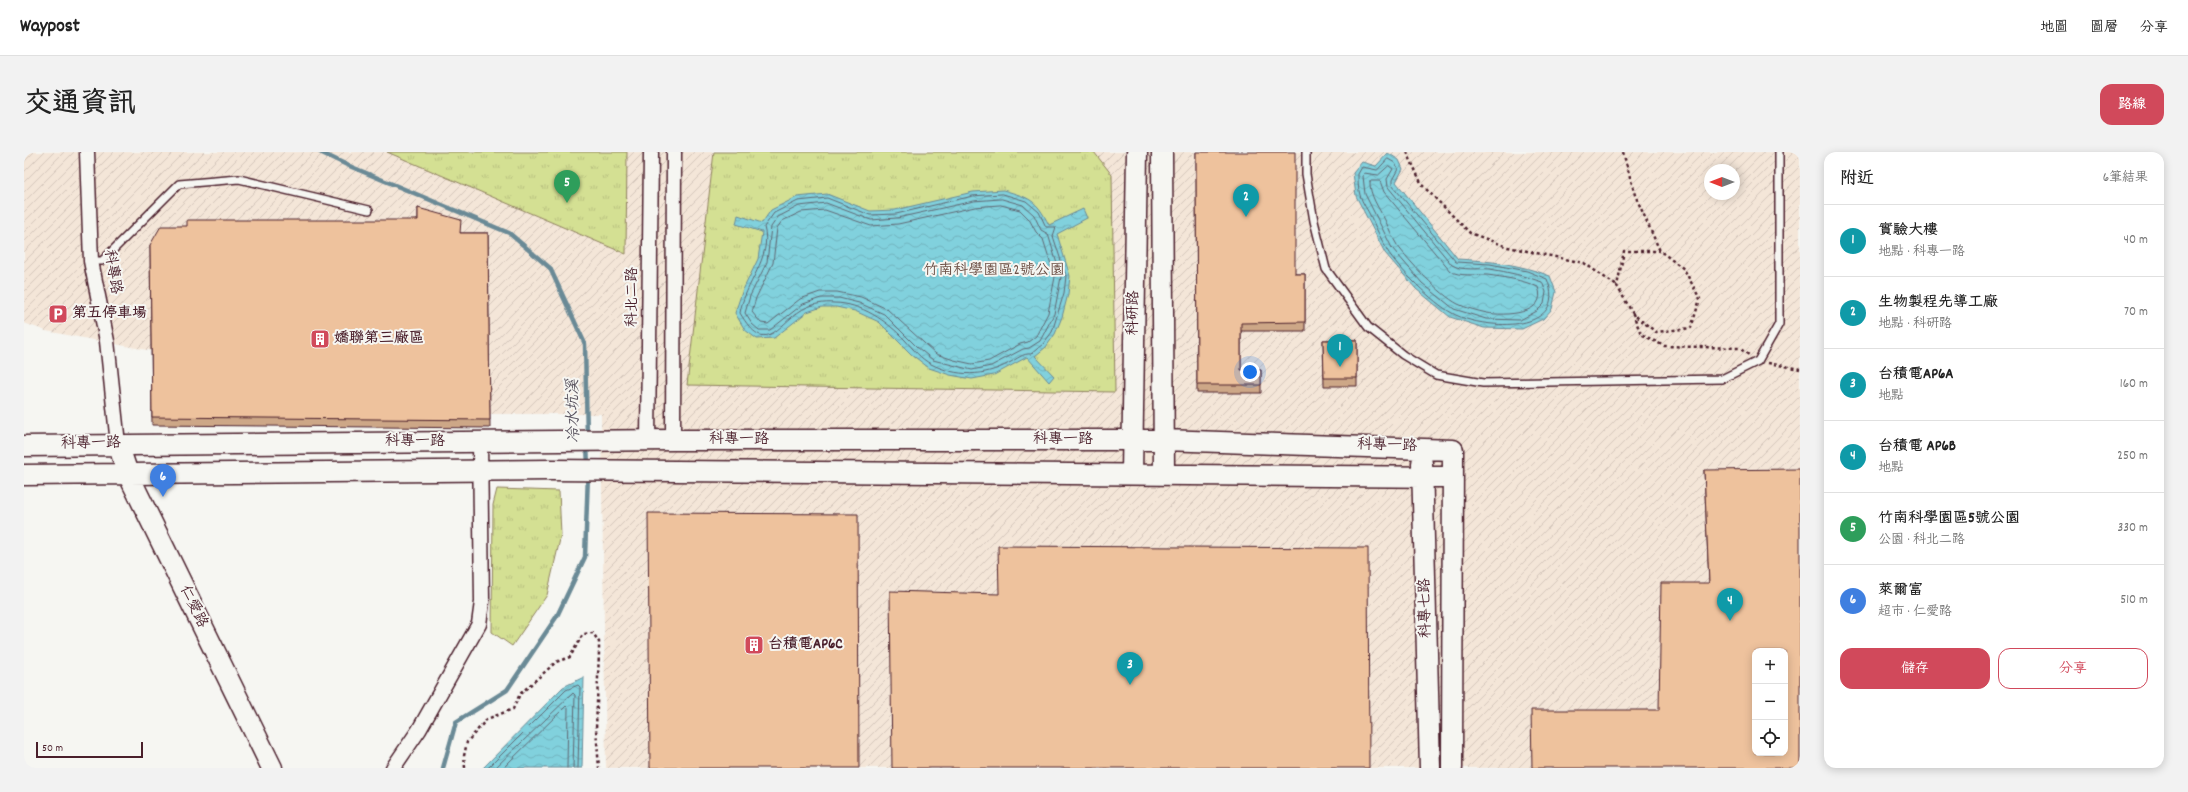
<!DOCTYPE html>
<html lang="zh-TW">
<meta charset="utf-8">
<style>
body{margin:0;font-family:Dekko,"LXGW WenKai TC",sans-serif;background:#f2f2f2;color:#222}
.controls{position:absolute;right:12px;bottom:12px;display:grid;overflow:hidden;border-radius:8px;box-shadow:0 2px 10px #0003}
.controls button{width:36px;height:36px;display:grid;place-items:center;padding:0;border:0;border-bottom:1px solid #e0e0e0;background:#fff;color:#222;font:20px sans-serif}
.compass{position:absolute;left:1680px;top:12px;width:36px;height:36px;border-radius:50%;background:#fff;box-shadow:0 2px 10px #0003;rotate:270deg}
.scale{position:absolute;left:12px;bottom:10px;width:107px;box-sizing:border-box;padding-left:4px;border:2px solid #4a1f2b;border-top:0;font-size:11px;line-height:14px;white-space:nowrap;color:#4a1f2b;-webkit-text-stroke:3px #f6f6f2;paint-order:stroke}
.you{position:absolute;left:1226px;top:220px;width:14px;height:14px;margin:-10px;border:3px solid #fff;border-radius:50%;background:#1a73e8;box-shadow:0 0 0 6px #1a73e833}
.badge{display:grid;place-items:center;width:26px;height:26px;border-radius:50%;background:#d1495b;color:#fff;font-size:13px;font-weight:700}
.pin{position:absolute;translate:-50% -33px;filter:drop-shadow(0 1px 2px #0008)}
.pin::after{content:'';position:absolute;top:21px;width:14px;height:12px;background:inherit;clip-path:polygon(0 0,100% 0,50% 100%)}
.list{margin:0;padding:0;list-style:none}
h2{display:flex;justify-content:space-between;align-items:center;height:52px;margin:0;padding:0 16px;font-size:17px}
h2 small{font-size:13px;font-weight:400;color:#767676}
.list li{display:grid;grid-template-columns:26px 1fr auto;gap:12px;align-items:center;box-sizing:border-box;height:72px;padding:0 16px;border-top:1px solid #e0e0e0}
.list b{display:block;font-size:15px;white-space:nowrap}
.list p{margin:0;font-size:13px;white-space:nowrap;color:#767676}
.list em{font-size:13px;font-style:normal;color:#767676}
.actions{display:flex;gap:8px;padding:12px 16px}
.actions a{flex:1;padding:9px 0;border:1px solid #d1495b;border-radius:12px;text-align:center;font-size:14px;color:#d1495b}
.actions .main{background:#d1495b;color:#fff}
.icon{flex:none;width:22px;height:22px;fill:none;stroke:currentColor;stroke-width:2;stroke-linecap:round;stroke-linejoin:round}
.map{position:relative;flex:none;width:1776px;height:616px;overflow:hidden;border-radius:12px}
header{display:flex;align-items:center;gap:24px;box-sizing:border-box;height:56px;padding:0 20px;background:#fff;border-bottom:1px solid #e0e0e0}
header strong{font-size:19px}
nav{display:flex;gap:22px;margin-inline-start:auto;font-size:14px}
.intro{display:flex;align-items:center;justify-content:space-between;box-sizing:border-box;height:96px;padding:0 24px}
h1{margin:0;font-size:28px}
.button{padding:10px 18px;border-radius:12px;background:#d1495b;color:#fff;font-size:14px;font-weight:700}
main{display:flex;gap:24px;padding:0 24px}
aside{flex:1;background:#fff;border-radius:12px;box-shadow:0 2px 10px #0003}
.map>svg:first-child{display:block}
.industrial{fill:url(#industrial-furrows);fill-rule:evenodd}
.park{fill:url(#park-tufts);stroke:#8f805f}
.water{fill:url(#water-waves);stroke:#6b8a96}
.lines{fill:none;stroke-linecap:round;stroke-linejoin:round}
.shore{stroke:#606672;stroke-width:1}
.stream{stroke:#6b8a96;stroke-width:4.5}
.lane-casing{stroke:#4a1f2b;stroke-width:10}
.street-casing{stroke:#4a1f2b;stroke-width:17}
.secondary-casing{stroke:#4a1f2b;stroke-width:23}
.path{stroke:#4a1f2b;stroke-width:2.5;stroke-dasharray:3 3;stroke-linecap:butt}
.lane{stroke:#f6f6f2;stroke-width:7}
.street{stroke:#f6f6f2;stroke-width:14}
.secondary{stroke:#f6f6f2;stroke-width:20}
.wall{fill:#cda787;stroke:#4a1f2b}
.building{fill:#eec29d;stroke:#4a1f2b;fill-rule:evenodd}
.labels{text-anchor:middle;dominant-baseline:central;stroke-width:4;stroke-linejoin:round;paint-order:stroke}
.park-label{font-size:15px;fill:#6c4f45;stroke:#f6f6f2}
.street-label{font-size:15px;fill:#4a1f2b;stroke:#f6f6f2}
.poi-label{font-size:15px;font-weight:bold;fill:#4a1f2b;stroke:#f6f6f2;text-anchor:start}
.water-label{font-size:16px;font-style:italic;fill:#5a5460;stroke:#f6f6f2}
</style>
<header>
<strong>Waypost</strong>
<nav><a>地圖</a><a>圖層</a><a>分享</a></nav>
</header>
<div class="intro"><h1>交通資訊</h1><a class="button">路線</a></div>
<main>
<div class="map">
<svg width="1776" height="616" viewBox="0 0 1776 616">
<defs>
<pattern id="industrial-furrows" width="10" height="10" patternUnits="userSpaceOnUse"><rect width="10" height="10" fill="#f4e6d8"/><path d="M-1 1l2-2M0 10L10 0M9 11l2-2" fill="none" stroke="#d3c5ba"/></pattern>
<pattern id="park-tufts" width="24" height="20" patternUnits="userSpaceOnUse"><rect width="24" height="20" fill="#d4e093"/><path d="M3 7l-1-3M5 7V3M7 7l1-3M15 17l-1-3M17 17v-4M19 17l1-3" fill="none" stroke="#b8c07f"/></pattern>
<pattern id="water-waves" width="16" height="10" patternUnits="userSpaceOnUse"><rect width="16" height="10" fill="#81d1dd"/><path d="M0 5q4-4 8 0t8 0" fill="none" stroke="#71b3be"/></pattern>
</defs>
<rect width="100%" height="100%" fill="#f6f6f2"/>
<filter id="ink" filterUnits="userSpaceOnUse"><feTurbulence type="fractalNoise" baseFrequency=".025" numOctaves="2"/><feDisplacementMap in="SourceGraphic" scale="8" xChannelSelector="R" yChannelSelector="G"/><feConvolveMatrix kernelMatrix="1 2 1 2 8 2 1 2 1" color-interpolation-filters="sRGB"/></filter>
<g filter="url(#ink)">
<!-- industrial -->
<path class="industrial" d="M 0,0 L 1776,0 L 1776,616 L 582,616 L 577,262 L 462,262 L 22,179 L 0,171 ZM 1686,18 L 1710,18 L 1710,42 L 1686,42 ZM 1731,499 L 1761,499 L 1761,601 L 1731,601 Z"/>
<!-- park -->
<path class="park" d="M 363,0 L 603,0 L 602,102 Z
M 690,0 L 1070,0 L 1088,23 L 1091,240 L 663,233 Z
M 473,337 L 535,339 L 537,383 L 523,443 L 488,494 L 468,480 L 469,353 Z"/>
<!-- water -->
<path class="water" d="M 1364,1 L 1375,8 L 1379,17 L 1372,30 L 1434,107 C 1466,109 1496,112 1526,124 L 1532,140 L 1528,157 L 1519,167 L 1498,177 L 1460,176 L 1426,165 L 1392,137 L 1361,101 L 1332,44 L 1329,21 L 1338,10 L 1352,14 Z
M 979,38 C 1006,46 1012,47 1025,73 L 1059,57 L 1063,66 L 1033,82 L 1046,124 L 1044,142 L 1038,165 L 1031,182 L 1022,195 L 1011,204 L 1030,224 L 1025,230 L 1003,205 L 970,223 L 948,227 L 926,223 L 905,216 L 887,202 L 855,170 L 831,159 L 812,155 L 798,155 L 783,160 L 750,186 L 733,187 L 721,178 L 711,161 L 718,140 L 734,107 L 738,80 L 712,72 L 714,63 L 738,71 L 747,58 L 773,45 L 803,42 L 846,59 L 871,58 L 949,40 Z
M 560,525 L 558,616 L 459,616 L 539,535 Z"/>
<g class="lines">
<!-- shore -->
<path class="shore" d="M 1364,7 L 1371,11 L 1374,17 L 1368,28 L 1368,33 L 1432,110 L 1466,112 L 1503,119 L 1523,127 C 1546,183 1457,178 1428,161 C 1409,151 1374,116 1363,98 C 1357,87 1352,76 1347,65 C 1344,58 1338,51 1336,43 C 1334,37 1334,29 1334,22 L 1338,15 L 1353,18 Z
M 1365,14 L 1369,17 L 1363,27 L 1364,35 L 1428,113 C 1438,119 1454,116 1466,117 C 1484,120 1501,124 1518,130 L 1522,140 L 1520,152 L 1513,159 L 1496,168 L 1462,167 L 1430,157 L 1398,131 L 1368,96 L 1341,42 L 1339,24 L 1340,21 L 1354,23 Z
M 1346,29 L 1356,29 L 1360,40 L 1426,119 C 1436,125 1451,122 1463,123 C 1479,125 1499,128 1514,135 C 1525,163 1479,164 1463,161 C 1454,159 1442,156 1434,152 C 1416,143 1385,109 1373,93 C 1368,85 1365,76 1361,68 C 1355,56 1345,43 1346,29 Z
M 979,42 L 1002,49 L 1015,60 L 1022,75 L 1032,75 L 1029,84 L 1042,124 L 1040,141 L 1028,180 L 1019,192 L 1007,202 C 999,201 993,207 985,211 C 960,225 933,225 907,212 C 897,207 889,197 881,188 C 863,169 837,151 810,151 C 800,150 790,152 781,156 C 753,171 743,207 716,161 C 720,132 749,106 740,75 L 750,61 L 774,49 L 803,46 L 846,63 L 872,62 L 949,44 Z
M 978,47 L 999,53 L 1010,63 L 1017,78 L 1024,82 L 1037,125 L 1030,162 L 1016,189 L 1005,196 L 999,197 L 967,214 L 948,218 L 909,208 L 893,195 L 860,162 L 835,151 L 815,146 L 797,146 L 779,152 L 746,178 L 735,178 L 728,172 L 721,161 L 726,144 L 743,110 L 747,75 L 754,65 L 775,54 L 802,51 L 847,68 L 873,66 L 950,49 Z
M 977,53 L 996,58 L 1005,67 L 1012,80 L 1019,87 L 1031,125 L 1024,161 L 1012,184 L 1004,190 L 996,192 L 965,209 L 948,212 L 930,208 L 912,202 L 863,157 L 837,145 L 813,140 L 796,140 L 776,147 L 744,172 L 737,171 L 728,160 L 732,146 L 749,111 L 753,76 L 758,69 L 777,60 L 801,58 L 847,74 L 874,72 L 951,55 Z
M 464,616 L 542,538 L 554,533 L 556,535 L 554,616
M 471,616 L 549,541 L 551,543 L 549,616
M 479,616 L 542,554 L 544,556 L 543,616"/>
<!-- stream -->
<path class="stream" d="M 296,0 L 323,13 L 485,81 L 526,116 L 561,192 L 563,285
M 563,294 L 564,313
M 419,616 L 432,570 L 483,538 L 533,464 L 561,405 L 564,322"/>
<defs>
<path id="lane" d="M 1282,0 L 1282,22 L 1290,69 L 1302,117 L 1344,175 L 1379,203 L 1412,223 L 1459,231 L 1698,227 L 1734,209 L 1755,172 L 1755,0
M 67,109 L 78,109 L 155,32 L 215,27 L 345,58"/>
<path id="street" d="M 63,0 L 67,109 L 83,189 L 94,292
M 649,288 L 650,0
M 624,290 L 627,0
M 369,616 L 395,578 L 455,472 L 458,450 L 456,290"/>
<path id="secondary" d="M 1138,0 L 1140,321
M 94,292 L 104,322 L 248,616
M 0,294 L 649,288 L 1140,288 L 1429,298 L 1428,616
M 1398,311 L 1406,616
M 1108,322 L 1113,0
M 0,323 L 527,318 L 1429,325"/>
</defs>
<!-- lane casing -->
<use href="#lane" class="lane-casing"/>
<!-- street casing -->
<use href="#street" class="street-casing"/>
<!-- secondary casing -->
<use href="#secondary" class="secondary-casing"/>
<!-- path -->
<path class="path" d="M 1383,0 L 1398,33 L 1446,81 L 1484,95 L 1560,111 L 1593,134
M 1599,0 L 1611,43 L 1636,99 L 1660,117 L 1676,147 L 1667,176 L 1632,180 L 1609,162 L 1617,182 L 1640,194 L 1715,196 L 1725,203
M 1609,162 L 1593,134 L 1600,99 L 1636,99
M 1744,211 L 1776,217
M 441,616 L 440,604 L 443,590 L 463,567 L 489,557 L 496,542 L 532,510 L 546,505 L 559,482 L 569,481 L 575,490 L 575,500 L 572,577 L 575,616"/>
<!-- lane -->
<use href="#lane" class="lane"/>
<!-- street -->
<use href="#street" class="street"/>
<!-- secondary -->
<use href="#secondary" class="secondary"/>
</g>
<!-- wall -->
<path class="wall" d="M 1172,0 L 1271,122 L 1281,122 L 1281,179 L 1217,179 L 1217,218 L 1237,218 L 1237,241 L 1173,241 Z
M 394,56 L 437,81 L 464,81 L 466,276 L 128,273 L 126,93 L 394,68 Z
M 1299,188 L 1333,188 L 1333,234 L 1300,234 Z
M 1680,318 L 1776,616 L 1635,558 L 1685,431 Z"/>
<!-- building -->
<path class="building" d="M 1172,0 L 1271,0 L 1271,122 L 1281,122 L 1281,170 L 1217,171 L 1217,218 L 1237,218 L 1237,233 L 1173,233 Z
M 394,56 L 437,68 L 436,81 L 464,81 L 466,268 L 128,265 L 126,93 L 137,74 L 163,74 L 163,68 L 394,68 Z
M 1299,188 L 1333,188 L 1333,226 L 1300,226 Z
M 1776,317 L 1776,616 L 1508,616 L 1507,558 L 1635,558 L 1637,431 L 1685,431 L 1680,318 ZM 1731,499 L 1761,499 L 1761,601 L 1731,601 Z
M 624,361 L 834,362 L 835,616 L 626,616 Z
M 974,394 L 1344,396 L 1345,616 L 868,616 L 866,439 L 975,442 Z"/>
</g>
<!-- icons -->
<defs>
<symbol id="parking-square" viewBox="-11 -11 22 22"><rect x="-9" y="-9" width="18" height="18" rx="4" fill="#d1495b" stroke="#f6f6f2"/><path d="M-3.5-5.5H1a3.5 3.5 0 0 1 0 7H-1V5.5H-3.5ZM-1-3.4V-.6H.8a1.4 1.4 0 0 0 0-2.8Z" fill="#fff"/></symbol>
<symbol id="building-square" viewBox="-11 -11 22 22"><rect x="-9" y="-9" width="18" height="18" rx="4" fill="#d1495b" stroke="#f6f6f2"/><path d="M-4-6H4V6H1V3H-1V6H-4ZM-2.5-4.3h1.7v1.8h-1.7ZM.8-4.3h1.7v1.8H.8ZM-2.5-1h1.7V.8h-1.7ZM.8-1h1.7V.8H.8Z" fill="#fff"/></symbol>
</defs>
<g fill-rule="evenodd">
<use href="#parking-square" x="23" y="151" width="22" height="22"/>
<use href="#building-square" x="285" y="176" width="22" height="22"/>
<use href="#building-square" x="719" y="482" width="22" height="22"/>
</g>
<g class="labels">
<!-- park labels -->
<g class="park-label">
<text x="970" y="119">竹南科學園區2號公園</text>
</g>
<!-- street labels -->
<g class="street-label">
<text transform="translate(88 120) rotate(81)">科專路</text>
<text transform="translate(609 145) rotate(-90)">科北二路</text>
<text transform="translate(1110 161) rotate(-89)">科研路</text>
<text x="715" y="288">科專一路</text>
<text x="1039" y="288">科專一路</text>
<text x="391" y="290">科專一路</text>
<text transform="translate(67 292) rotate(-1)">科專一路</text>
<text transform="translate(1363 294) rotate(2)">科專一路</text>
<text transform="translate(169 455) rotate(64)">仁愛路</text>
<text transform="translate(1402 456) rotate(-91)">科專七路</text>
</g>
<!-- poi labels -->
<g class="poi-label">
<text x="48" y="162">第五停車場</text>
<text x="310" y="187">嬌聯第三廠區</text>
<text x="744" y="493">台積電AP6C</text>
</g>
<!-- water labels -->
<g class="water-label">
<text transform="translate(550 259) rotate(-91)">冷水坑溪</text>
</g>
</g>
</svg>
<div class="controls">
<button>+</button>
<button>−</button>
<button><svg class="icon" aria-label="locate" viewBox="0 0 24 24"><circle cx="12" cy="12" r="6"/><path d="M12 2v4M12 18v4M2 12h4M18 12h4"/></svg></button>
</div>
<svg class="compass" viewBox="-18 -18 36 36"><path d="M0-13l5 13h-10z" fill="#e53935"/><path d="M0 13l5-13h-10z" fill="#767676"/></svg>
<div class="scale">50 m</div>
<div class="you"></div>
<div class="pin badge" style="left:1316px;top:215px;background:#0f9aa8">1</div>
<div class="pin badge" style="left:1222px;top:65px;background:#0f9aa8">2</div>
<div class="pin badge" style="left:1106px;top:533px;background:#0f9aa8">3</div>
<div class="pin badge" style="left:1706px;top:469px;background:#0f9aa8">4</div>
<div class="pin badge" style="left:543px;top:51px;background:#2e9e5b">5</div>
<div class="pin badge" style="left:139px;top:345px;background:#3f7fe0">6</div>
</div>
<aside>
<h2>附近<small>6筆結果</small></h2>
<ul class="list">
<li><span class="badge" style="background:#0f9aa8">1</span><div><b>實驗大樓</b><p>地點 · 科專一路</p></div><em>40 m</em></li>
<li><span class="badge" style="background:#0f9aa8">2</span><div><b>生物製程先導工廠</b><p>地點 · 科研路</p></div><em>70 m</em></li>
<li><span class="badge" style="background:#0f9aa8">3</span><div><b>台積電AP6A</b><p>地點</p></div><em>160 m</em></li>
<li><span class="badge" style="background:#0f9aa8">4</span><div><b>台積電 AP6B</b><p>地點</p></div><em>250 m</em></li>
<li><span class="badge" style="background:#2e9e5b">5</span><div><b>竹南科學園區5號公園</b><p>公園 · 科北二路</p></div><em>330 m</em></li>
<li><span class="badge" style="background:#3f7fe0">6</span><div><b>萊爾富</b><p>超市 · 仁愛路</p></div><em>510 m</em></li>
</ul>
<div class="actions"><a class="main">儲存</a><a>分享</a></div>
</aside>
</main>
